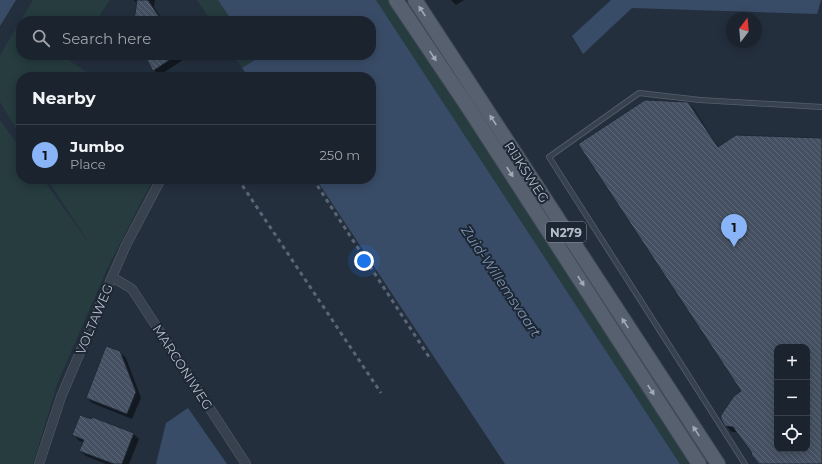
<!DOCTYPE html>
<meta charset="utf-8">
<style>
body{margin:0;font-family:Montserrat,sans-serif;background:#282f3a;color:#f1f3f6}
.controls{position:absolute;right:12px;bottom:12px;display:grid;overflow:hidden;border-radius:8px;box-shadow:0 2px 10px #0003}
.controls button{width:36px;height:36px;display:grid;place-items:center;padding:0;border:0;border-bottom:1px solid #39404a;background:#1b232e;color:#f1f3f6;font:20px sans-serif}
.compass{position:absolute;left:726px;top:12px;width:36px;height:36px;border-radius:50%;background:#1b232e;box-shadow:0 2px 10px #0003;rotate:16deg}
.you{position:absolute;left:364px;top:261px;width:14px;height:14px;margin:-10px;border:3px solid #fff;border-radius:50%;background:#1a73e8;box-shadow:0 0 0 6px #1a73e833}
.badge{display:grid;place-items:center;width:26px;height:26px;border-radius:50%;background:#8ab4f8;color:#111;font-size:13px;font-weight:700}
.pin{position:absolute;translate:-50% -33px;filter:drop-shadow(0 1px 2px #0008)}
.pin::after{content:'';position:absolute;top:21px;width:14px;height:12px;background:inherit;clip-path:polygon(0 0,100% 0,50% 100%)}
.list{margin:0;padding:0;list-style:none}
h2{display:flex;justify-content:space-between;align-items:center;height:52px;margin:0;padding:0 16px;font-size:17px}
h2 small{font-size:13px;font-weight:400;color:#a0a4aa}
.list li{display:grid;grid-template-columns:26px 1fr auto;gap:12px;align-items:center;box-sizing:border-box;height:60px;padding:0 16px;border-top:1px solid #39404a}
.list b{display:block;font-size:15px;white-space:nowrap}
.list p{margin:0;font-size:13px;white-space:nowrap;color:#a0a4aa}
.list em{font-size:13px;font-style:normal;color:#a0a4aa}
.icon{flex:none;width:22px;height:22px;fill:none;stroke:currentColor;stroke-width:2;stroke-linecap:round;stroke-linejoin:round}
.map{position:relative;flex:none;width:822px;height:464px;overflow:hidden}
.search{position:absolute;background:#1b232e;box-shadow:0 2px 10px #0003;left:16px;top:16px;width:360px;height:44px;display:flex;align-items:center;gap:10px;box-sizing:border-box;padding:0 14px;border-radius:16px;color:#a0a4aa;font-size:15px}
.panel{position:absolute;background:#1b232e;box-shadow:0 2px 10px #0003;left:16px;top:72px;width:360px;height:112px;border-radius:16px}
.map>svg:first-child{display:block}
.green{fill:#263c3f}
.water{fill:#394c67}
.shadow{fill:#0007;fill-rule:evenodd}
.building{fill:url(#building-back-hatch);stroke:#1f2835;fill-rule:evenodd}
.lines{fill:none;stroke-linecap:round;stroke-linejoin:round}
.lane-casing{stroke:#565f6c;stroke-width:6}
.street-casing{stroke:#565f6c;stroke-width:10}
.primary-casing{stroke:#414a57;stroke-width:16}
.lane{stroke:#38414e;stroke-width:4.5}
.street{stroke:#38414e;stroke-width:9}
.primary{stroke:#56606e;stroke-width:14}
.rail{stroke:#5a6575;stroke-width:3;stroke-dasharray:4 4;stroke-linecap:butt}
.oneway{fill:#a1aab7}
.labels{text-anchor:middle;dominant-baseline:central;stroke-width:4;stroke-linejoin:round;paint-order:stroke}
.shield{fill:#1d2633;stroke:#878f9c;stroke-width:1}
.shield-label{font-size:12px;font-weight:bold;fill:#b4bcc9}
.street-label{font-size:13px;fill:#b4bcc9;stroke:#1d2633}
.water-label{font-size:14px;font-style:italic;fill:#7c92b1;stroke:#1d2633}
</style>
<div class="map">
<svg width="822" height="464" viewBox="0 0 822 464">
<defs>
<pattern id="building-back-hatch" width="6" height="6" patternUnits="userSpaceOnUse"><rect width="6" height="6" fill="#455162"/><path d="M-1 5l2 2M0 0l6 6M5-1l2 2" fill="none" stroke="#5d6877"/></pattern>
</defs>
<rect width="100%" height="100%" fill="#242f3e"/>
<!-- green -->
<path class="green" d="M 33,0 L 110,0 L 96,21 L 21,21 L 21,55 L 73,55 L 69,60 L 93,77 L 21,77 L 21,137 L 0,102 L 0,55 Z
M 197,0 L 218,0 L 232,21 L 211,21 Z
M 376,0 L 388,0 L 477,133 L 572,281 L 692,464 L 680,464 Z
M 234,55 L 254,55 L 256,59 L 242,68 Z
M 0,120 L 21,149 L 21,179 L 43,179 L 91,246 L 47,179 L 153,179 L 107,269 L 58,382 L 33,464 L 0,464 Z"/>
<!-- water -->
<path class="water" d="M 0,0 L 16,0 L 0,26 Z
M 218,0 L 376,0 L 680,464 L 505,464 L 316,179 L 371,179 L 371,77 L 248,77 L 242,68 L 256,59 L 254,55 L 371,55 L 371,21 L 232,21 Z
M 611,0 L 821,0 L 817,14 L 632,8 L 583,54 L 572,36 Z
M 188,408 L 227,464 L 156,464 L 166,423 Z"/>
<!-- shadow -->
<path class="shadow" d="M 134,0 L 155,0 L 154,7 L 163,21 L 136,21 L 137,4 Z
M 451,0 L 464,0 L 456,5 Z
M 146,55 L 185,55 L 187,57 L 159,76 L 154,70 Z
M 688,103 L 694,109 L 719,148 L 822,139 L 822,464 L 760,464 L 737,432 L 732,432 L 726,426 L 742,391 ZM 777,347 L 807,347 L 807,449 L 777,449 Z
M 120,352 L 126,358 L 141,398 L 132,419 L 92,403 L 87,398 Z
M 133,433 L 139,439 L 129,464 L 106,464 L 86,456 L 80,451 L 84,442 L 79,441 L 74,435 Z"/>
<!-- building -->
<path class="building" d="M 137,0 L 148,0 L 162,21 L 134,21 Z
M 144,55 L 177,55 L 153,71 Z
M 645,100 L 688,102 L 718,147 L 736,135 L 822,138 L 822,464 L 759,464 L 751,454 L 752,453 L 733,427 L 725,426 L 721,419 L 721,415 L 734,396 L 741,391 L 578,144 ZM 777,347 L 807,347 L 807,449 L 777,449 Z
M 106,346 L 120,351 L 136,392 L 127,414 L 86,398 Z
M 80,415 L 91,419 L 92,417 L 134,433 L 122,464 L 114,464 L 79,451 L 84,440 L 72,435 Z"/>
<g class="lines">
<defs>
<path id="lane" d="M 745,464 L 549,157 L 639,93 L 700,100 L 822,107"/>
<path id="street" d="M 112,277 L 132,289 L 246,464
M 39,464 L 61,397 L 112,277 L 126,245 L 161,179"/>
<path id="primary" d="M 396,0 L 466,104 L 699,464
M 415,0 L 718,464"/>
</defs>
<!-- lane casing -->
<use href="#lane" class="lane-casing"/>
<!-- street casing -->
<use href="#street" class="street-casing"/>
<!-- primary casing -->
<use href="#primary" class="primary-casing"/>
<!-- lane -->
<use href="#lane" class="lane"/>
<!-- street -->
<use href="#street" class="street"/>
<!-- primary -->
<use href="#primary" class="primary"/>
<!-- rail -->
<path class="rail" d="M 238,179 L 381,393
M 313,179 L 431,360"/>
</g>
<!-- one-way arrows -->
<defs><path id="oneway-solid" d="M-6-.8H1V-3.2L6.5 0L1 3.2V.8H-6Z"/></defs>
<g class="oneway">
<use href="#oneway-solid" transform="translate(422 11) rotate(-123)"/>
<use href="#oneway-solid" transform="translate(433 56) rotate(56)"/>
<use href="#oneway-solid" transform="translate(493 120) rotate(-123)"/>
<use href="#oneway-solid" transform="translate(510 172) rotate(57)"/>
<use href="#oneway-solid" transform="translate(581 281) rotate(57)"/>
<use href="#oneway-solid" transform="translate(625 323) rotate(-123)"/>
<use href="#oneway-solid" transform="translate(651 390) rotate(57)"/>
<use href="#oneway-solid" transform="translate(696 431) rotate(-123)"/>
</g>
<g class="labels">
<!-- shield labels -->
<rect class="shield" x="546" y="222" width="40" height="20" rx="3"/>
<g class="shield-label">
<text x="566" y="232">N279</text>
</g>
<!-- street labels -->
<g class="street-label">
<text transform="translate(527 172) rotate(57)">RIJKSWEG</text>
<text transform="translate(94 319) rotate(-67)">VOLTAWEG</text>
<text transform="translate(183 367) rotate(57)">MARCONIWEG</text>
</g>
<!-- water labels -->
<g class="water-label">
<text transform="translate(501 281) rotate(56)">Zuid-Willemsvaart</text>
</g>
</g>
</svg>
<div class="controls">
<button>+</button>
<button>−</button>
<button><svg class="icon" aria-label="locate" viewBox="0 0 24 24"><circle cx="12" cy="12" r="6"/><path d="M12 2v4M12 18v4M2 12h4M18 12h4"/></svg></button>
</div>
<svg class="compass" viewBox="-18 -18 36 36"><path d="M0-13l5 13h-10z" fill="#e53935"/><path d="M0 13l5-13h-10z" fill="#a0a4aa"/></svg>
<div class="you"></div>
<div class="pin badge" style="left:734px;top:247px">1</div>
<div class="search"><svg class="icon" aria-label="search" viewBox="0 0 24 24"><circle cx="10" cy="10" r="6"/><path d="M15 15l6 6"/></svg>Search here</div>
<section class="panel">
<h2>Nearby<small></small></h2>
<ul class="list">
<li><span class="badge">1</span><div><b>Jumbo</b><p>Place</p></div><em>250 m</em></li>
</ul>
</section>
</div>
